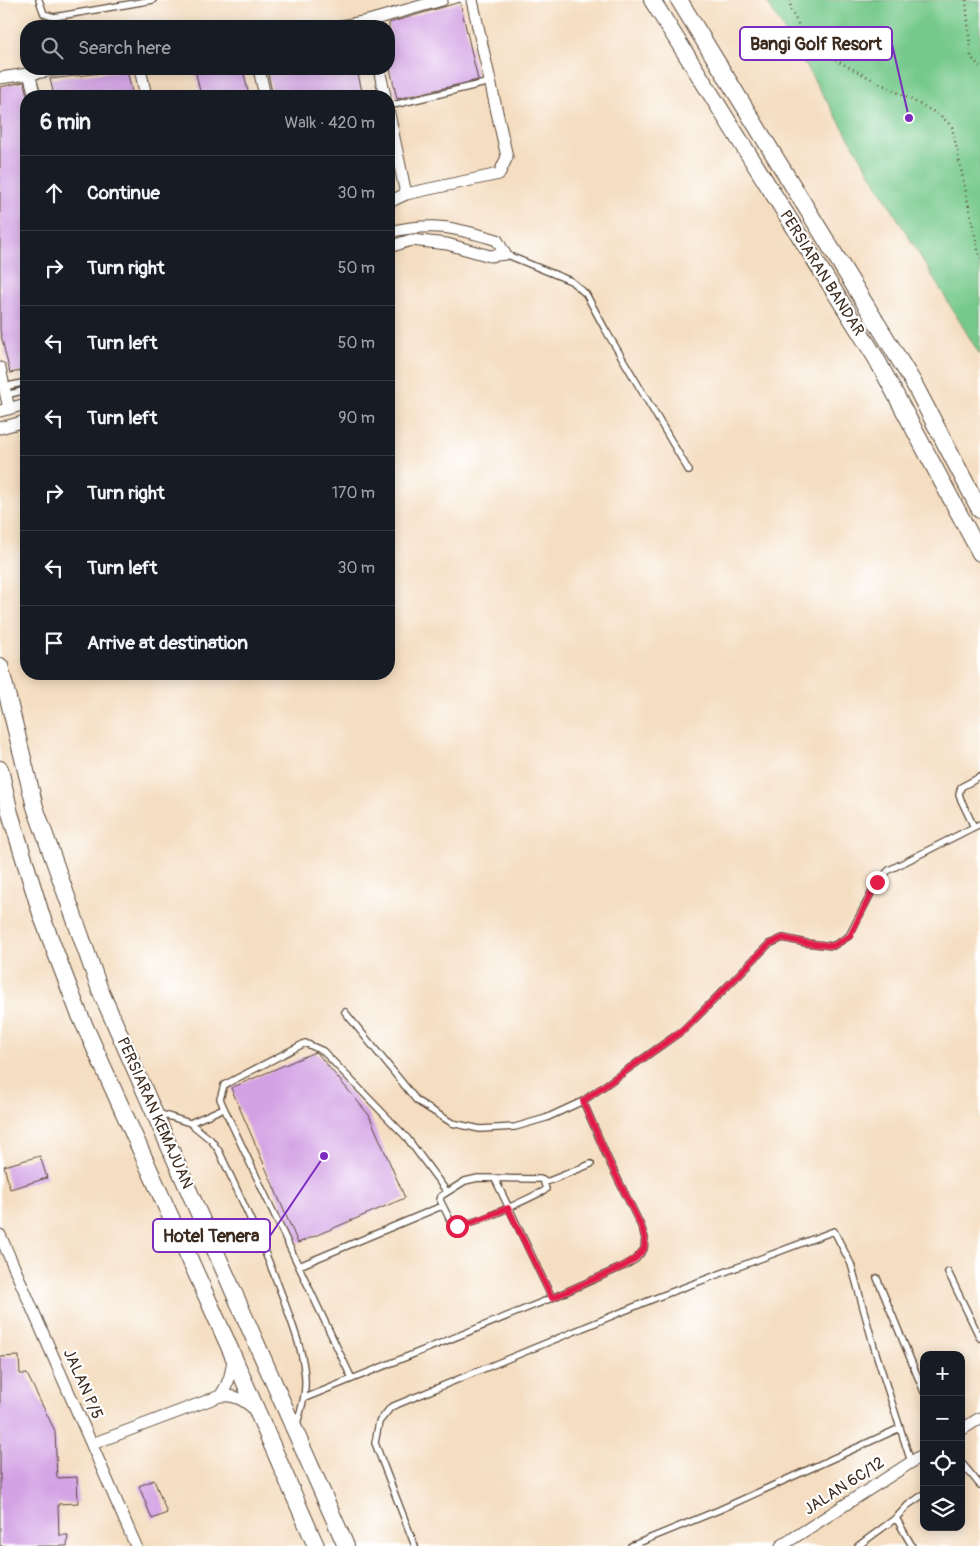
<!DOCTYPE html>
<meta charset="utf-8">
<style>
body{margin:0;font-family:Pangolin,sans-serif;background:#20242c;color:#f1f3f6}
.controls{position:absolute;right:15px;bottom:15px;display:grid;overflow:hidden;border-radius:10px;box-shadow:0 2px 12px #0003}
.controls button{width:45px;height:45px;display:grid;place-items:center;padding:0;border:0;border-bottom:1px solid #363941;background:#171b24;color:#f1f3f6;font:25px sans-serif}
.stop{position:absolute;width:15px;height:15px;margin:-11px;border:4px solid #e11d48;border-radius:50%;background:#fff}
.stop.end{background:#e11d48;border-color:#fff;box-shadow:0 1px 5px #0008}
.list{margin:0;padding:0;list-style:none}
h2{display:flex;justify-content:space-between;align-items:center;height:65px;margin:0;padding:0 20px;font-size:21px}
h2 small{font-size:16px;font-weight:400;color:#9ea1a6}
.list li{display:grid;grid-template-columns:32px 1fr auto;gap:15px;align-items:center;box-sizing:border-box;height:75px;padding:0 20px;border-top:1px solid #363941}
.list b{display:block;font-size:19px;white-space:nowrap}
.list em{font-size:16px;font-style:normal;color:#9ea1a6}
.icon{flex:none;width:28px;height:28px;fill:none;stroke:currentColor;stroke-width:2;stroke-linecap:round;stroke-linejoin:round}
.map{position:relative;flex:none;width:980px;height:1546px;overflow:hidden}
.search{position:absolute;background:#171b24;box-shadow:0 2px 12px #0003;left:20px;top:20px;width:375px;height:55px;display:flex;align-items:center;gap:12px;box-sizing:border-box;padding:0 18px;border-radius:20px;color:#9ea1a6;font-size:19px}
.panel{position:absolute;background:#171b24;box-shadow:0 2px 12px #0003;left:20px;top:90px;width:375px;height:590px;border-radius:20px}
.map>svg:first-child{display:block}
.green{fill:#76c98b;stroke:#587a54}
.building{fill:#d3a2e4}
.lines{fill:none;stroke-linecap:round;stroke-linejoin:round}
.service-casing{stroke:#574536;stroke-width:8}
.minor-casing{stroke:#574536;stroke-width:13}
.secondary-casing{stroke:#574536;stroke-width:18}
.path{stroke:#574536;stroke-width:2.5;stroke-dasharray:1 4;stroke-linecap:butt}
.service{stroke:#fff;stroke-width:5.5}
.minor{stroke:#fff;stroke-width:11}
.secondary{stroke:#fff;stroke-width:16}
.route{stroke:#e11d48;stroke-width:6}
.labels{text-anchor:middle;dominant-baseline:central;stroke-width:4.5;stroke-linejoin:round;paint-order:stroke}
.street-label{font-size:16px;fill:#3b2a1e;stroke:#fff}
.leader{fill:none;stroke:#7b2cbf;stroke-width:2}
.callout-dot{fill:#7b2cbf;stroke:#fff;stroke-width:2}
.callout{fill:#fff;stroke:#7b2cbf;stroke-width:2}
.callout-label{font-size:18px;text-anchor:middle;font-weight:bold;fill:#3b2a1e}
</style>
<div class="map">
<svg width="980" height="1546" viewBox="0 0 980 1546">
<rect width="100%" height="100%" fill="#fff"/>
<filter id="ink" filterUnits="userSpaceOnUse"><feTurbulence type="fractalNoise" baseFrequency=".02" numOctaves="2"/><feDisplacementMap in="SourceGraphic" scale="10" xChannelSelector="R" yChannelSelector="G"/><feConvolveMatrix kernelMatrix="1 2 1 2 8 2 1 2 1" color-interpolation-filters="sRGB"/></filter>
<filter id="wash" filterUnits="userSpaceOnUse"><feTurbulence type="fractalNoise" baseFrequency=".0096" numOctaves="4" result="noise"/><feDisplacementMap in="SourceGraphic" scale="20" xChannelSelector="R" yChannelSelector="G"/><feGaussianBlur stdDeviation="1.12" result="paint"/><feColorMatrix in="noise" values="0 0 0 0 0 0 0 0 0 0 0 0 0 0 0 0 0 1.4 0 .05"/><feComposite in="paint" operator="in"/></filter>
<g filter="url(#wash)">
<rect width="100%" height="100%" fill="#f4ddc0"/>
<!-- green -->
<path class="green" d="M 766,0 L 980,0 L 980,355 Z"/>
<g id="blocks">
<!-- building -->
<path class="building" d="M 460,2 L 478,80 L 397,99 L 389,64 L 389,23 Z
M 195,69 L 243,69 L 249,96 L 201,96 Z
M 267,69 L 357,69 L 363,96 L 273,96 Z
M 127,70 L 133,96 L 54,96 L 50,79 Z
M 24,82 L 27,96 L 26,370 L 10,373 L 0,331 L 0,87 Z
M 315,1052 L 318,1054 L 369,1115 L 405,1198 L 298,1243 L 231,1088 Z
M 40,1156 L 47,1178 L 10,1189 L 4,1166 Z
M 19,1356 L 20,1374 L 27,1374 L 55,1431 L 57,1478 L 77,1477 L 78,1503 L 58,1504 L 59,1535 L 68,1535 L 67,1546 L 0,1546 L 0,1357 Z
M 154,1480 L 167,1513 L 152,1519 L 139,1486 Z"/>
</g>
</g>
<g filter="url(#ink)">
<use href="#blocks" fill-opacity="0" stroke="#574536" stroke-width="1"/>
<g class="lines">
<defs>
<path id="service" d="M 39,0 L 44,14 L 54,17 L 153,0
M 389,106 L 490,82
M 505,254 L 571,281 L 586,294 L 605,329 L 689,471
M 4,387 L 26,382
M 6,395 L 26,390
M 974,827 L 961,800 L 959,794 L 961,787 L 980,777
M 345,1012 L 417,1101 L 452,1123 L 480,1129 L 515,1127 L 546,1118 L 583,1101 L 686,1028 L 769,944 L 783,938 L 806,943 L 833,946 L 849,936 L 877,882 L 889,870 L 980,824
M 224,1108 L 220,1099 L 224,1085 L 305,1043 L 323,1051 L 407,1138 L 447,1192
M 158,1113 L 190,1123 L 211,1140 L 219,1151 C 243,1203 268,1255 287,1309 C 295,1332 304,1355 305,1379 C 306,1395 301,1409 297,1424
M 190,1123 L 224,1108 L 352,1379
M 478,1178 L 540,1179 L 543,1180 L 546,1189 L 544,1191 C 526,1199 468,1230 452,1224 L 440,1200 L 441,1196 L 465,1181 Z
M 495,1179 L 552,1298
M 544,1183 L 591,1164
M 299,1266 L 442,1206
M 948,1272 L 980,1338
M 877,1278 L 924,1392
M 305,1398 L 552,1298 L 624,1266 L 636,1259 L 644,1249 L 645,1238 L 641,1226 L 608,1159 L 583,1101
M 961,1462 L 980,1485
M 896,1518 L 912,1546
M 415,1546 L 375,1443 L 379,1422 L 391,1407 L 658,1297 L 834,1231 L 851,1264 L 874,1347 L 911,1462
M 631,1546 L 719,1510 L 900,1428
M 858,1546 L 896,1518 L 908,1505 L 924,1494"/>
<path id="minor" d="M 341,26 L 368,21 L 442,0
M 140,69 L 146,96
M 259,69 L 265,96
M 379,69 L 385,96
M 29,73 L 35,96
M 0,78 L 62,69
M 389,114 L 406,194
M 389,202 L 406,194 L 499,174 L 507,157 L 472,0
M 389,232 C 433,222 454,227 497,240 L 505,254 L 490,256 L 447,244 L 411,240 L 389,247
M 0,368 L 9,409
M 0,411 L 26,404
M 0,428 L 26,421
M 0,1235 L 136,1546
M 220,1396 C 229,1384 231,1374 233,1359
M 961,1430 L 980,1418
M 92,1444 L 220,1396 C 235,1395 243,1399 254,1409
M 781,1546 L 924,1454"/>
<path id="secondary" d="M 652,0 L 876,358 L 980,553
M 679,0 L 913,382 L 980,510
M 0,666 L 35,807 L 100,990 L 346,1546
M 0,769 L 10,813 L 42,917 L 78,1011 L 227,1342 L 316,1546"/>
</defs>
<!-- service casing -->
<use href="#service" class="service-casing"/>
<!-- minor casing -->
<use href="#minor" class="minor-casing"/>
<!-- secondary casing -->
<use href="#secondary" class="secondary-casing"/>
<!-- path -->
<path class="path" d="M 790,0 L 791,10 L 809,46 L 940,115 L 952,127 L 980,259
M 966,0 L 971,57 L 980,67"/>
<!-- service -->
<use href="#service" class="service"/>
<!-- minor -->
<use href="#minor" class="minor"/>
<!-- secondary -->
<use href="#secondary" class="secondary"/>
</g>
</g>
<g class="lines" filter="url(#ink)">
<!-- route -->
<path class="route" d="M 457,1226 L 465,1225 L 508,1208 L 552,1298 L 624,1266 L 636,1258 L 644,1249 L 645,1238 L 641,1226 L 608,1159 L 583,1101 L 686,1028 L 769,944 L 783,938 L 806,943 L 833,946 L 850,936 L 877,882"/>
</g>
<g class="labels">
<!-- street labels -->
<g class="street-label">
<text transform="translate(822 273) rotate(58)">PERSIARAN BANDAR</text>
<text transform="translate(155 1113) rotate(66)">PERSIARAN KEMAJUAN</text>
<text transform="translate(83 1384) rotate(66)">JALAN P/5</text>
<text transform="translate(844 1486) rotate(-33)">JALAN 6C/12</text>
</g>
</g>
<!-- callouts -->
<path class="leader" d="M909 118L892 44M324 1156L270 1236"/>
<g class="callout-dot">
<circle cx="909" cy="118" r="5"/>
<circle cx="324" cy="1156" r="5"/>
</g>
<g class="callout">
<rect x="740" y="27" width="152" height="33" rx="5"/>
<rect x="153" y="1219" width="117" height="33" rx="5"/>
</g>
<g class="callout-label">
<text x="816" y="50">Bangi Golf Resort</text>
<text x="211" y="1242">Hotel Tenera</text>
</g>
</svg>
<div class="controls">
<button>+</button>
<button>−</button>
<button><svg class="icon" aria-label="locate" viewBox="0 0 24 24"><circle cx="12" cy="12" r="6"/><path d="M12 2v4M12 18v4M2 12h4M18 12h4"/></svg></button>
<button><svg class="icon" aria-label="layers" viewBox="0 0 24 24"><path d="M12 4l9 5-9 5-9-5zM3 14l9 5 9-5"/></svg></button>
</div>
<div class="stop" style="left:457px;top:1226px"></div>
<div class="stop end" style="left:877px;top:882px"></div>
<div class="search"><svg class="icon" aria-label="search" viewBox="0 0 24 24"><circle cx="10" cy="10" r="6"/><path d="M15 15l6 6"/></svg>Search here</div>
<section class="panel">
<h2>6 min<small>Walk · 420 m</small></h2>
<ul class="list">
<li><svg class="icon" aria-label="ahead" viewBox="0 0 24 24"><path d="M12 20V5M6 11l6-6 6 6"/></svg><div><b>Continue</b></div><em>30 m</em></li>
<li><svg class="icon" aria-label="right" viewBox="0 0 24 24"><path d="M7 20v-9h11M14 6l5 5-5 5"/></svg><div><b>Turn right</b></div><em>50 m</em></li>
<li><svg class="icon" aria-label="left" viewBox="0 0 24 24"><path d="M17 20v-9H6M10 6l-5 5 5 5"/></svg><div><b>Turn left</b></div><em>50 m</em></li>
<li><svg class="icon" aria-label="left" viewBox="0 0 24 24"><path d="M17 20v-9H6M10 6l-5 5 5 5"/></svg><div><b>Turn left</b></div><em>90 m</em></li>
<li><svg class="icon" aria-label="right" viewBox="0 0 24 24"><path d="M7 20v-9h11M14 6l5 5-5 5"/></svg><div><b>Turn right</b></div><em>170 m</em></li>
<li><svg class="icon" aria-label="left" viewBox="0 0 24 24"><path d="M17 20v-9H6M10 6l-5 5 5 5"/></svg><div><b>Turn left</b></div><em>30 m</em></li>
<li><svg class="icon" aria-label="arrive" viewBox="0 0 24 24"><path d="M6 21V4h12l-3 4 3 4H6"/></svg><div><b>Arrive at destination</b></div></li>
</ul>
</section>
</div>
